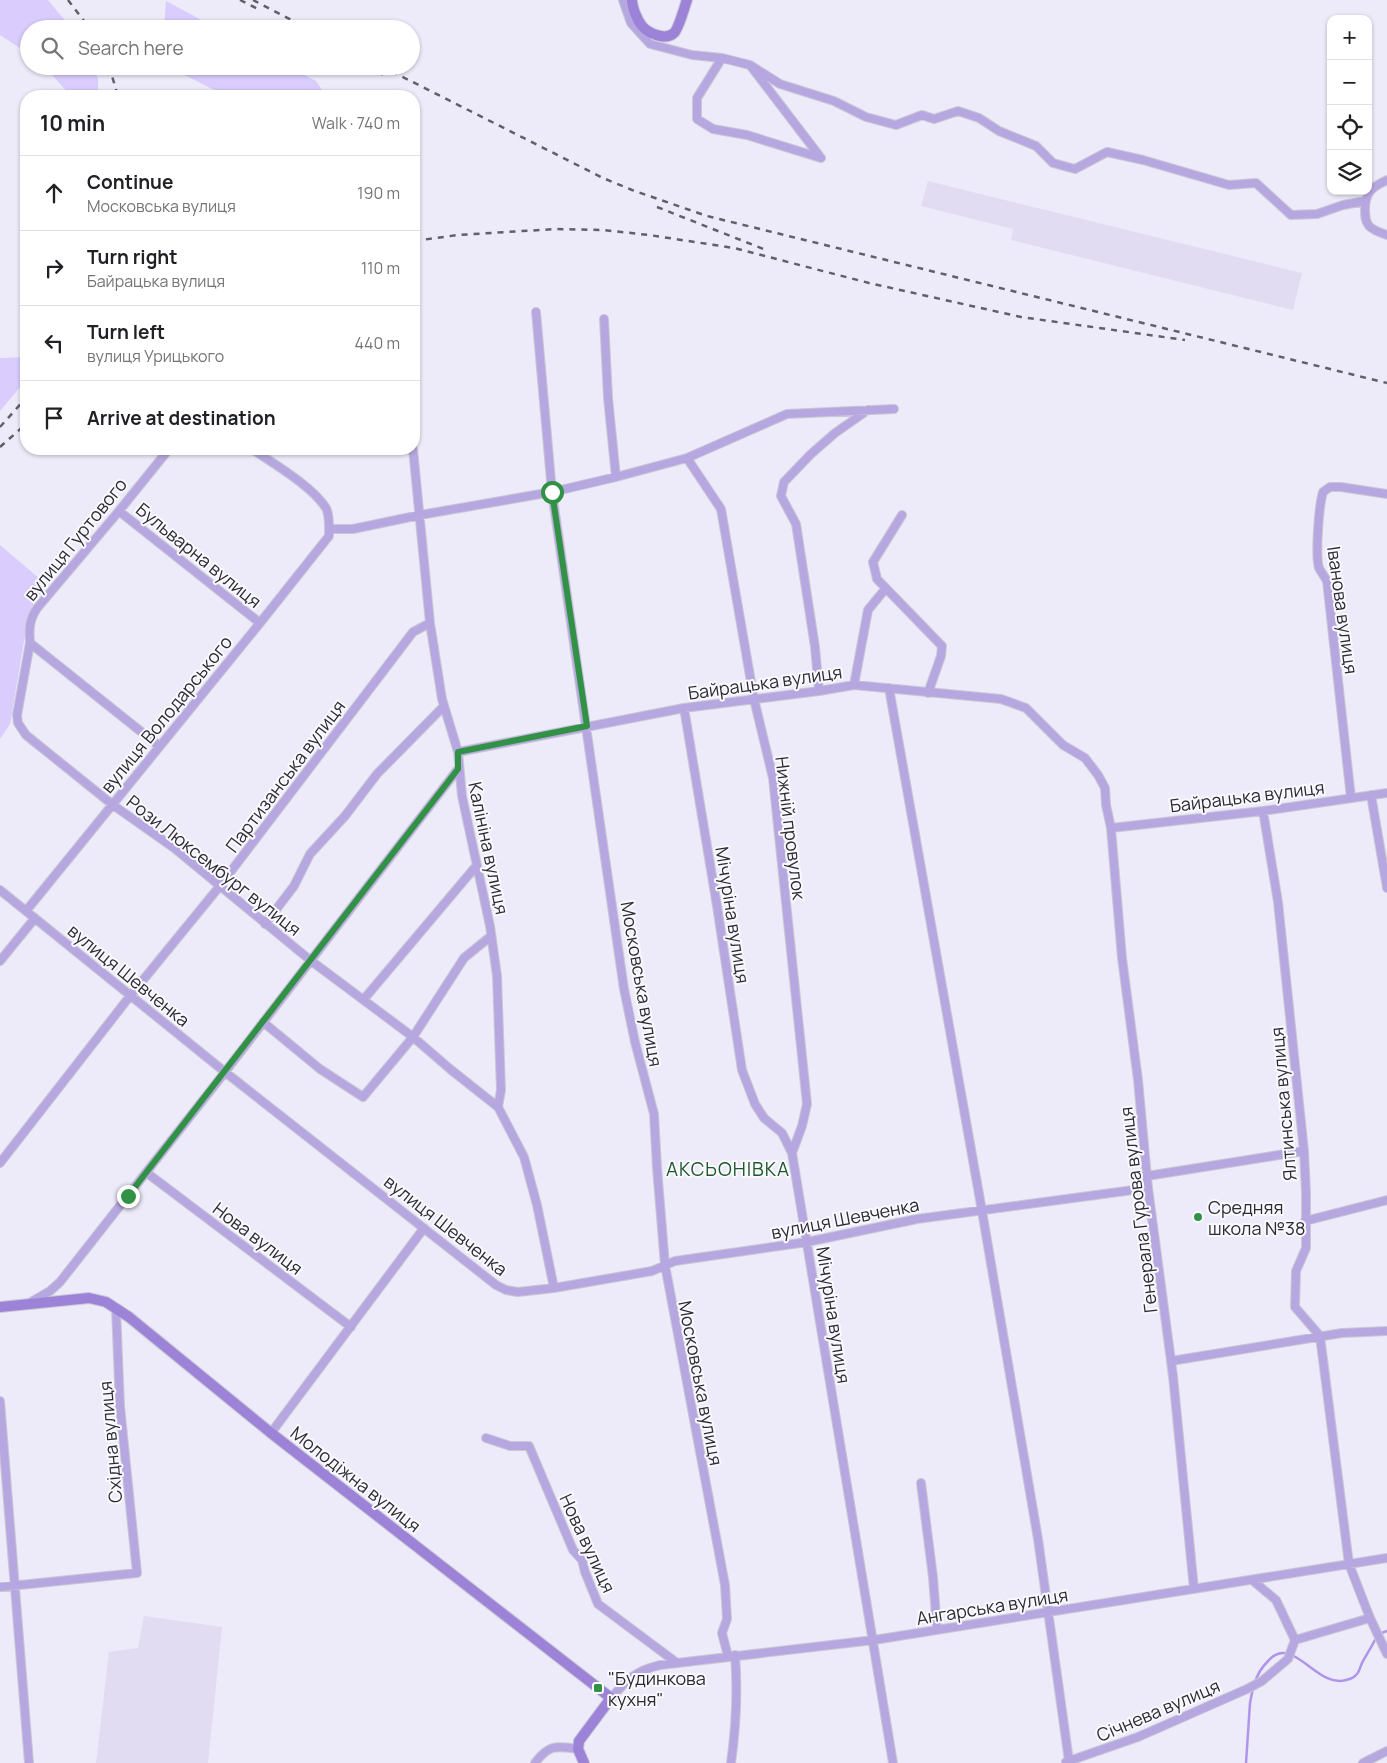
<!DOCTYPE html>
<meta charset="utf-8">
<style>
body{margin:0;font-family:Manrope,sans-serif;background:#f6f6f6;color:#202124}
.controls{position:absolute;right:15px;top:15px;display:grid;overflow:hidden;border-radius:10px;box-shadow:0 1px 4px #0004}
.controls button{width:45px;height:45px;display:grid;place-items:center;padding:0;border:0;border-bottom:1px solid #e0e0e0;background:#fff;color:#202124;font:25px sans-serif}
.stop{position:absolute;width:15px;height:15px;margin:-11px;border:4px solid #319145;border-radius:50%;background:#fff}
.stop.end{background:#319145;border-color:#fff;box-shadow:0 1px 5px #0008}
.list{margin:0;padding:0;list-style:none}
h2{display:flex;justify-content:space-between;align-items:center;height:65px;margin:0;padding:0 20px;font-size:21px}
h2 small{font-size:16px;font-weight:400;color:#757577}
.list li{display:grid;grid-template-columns:32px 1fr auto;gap:15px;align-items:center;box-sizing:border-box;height:75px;padding:0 20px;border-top:1px solid #e0e0e0}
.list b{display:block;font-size:19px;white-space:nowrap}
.list p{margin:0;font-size:16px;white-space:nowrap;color:#757577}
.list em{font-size:16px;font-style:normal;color:#757577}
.icon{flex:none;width:28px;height:28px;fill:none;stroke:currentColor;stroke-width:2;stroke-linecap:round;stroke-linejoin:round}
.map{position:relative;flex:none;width:1387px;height:1763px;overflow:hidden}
.search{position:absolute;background:#fff;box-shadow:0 1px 4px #0004;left:20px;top:20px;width:400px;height:55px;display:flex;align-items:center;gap:12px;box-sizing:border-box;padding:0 18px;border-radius:28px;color:#757577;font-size:19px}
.panel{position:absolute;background:#fff;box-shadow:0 1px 4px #0004;left:20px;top:90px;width:400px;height:365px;border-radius:20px}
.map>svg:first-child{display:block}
.built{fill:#e1dcf2}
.green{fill:#dacdfe}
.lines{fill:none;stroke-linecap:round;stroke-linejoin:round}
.stream{stroke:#af95ea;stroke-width:2.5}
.street-casing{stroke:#cac8d5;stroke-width:10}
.secondary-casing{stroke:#cac8d5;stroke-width:12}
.street{stroke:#b7a7e0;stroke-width:8}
.secondary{stroke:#9d83d8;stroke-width:10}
.rail{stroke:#615f67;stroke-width:2.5;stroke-dasharray:6 6;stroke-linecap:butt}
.route{stroke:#319145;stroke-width:6}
.poi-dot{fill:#319145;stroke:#faf9ff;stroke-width:2}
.labels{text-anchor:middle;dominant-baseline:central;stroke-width:4;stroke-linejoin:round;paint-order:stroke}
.street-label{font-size:18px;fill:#2c2b30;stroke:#faf9ff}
.poi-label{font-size:18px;fill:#2c2b30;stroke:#faf9ff;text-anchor:start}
.neighbourhood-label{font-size:19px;letter-spacing:1px;fill:#1c5828;stroke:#faf9ff}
</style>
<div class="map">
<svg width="1387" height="1763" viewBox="0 0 1387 1763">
<rect width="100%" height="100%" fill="#edeaf9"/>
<!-- built -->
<path class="built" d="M 928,181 L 1302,273 L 1293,310 L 1011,240 L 1013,229 L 921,206 Z
M 144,1616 L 222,1627 L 208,1763 L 96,1763 L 109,1652 L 138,1648 Z"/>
<!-- green -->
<path class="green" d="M 0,0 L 48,0 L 72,29 L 29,29 L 29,54 L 0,35 Z
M 166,1 L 168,2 L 218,29 L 164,29 Z
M 44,66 L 93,66 L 98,79 L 98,96 L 71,96 Z
M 167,66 L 288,66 L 316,81 L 326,96 L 226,96 Z
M 26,357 L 26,380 L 0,411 L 0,358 Z
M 0,545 L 47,585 L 34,603 L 27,623 L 12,713 L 10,724 L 0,739 Z"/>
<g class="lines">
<!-- stream -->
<path class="stream" d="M 1379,1634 L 1387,1631
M 1255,1683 C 1257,1674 1262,1667 1269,1660 C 1293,1634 1317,1689 1346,1680 C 1350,1679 1354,1678 1356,1675 C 1360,1672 1360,1666 1363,1661 C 1367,1654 1372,1646 1376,1638
M 1246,1763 L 1250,1703 L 1253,1688"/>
<defs>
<path id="street" d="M 623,0 L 631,23 L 650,44 L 692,55 L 722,58 L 750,65 L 821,158 L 747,135 L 713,129 L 697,119 L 697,98 L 722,58
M 750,65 L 780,84 L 834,101 L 866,117 L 896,125 L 922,115 L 934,119 L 958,111 L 979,118 L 999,131 L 1036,146 L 1053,163 L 1075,169 L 1107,152 L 1143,160 L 1229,185 L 1256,183 L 1291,215 L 1317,214 L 1343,205 L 1365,201
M 1387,180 C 1372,187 1365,192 1365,210 C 1365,216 1365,221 1369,226 C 1373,230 1381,233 1387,235
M 536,312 L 552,492 L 624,989 L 635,1042 L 654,1114 L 657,1168 L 665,1265 L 725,1585 L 727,1619 L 722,1633 L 728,1656
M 604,319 L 608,398 L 616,477
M 413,449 L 430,623 L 442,699 L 458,752 L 462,796 L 490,926 L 497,976 L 501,1090 L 498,1107
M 687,458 L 721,509 L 754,699 L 773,778 L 807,1104 L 802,1126 L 792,1153
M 119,511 L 260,623
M 902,515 L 873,562 L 877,579 L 942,646 L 941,656 L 928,693
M 329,529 L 353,529 L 420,515 L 552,492 L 616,477 L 687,458 L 787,414 L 894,409
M 30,643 L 17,715 L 18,723 L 26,735 L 113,805 L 174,848 L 310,960 L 413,1037 L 450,1069 L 498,1107 L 524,1157 L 537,1205 L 554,1288
M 854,685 L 868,610 L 886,588
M 889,688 L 982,1211 L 1038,1539 L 1069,1761
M 819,691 L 815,647 L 796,524 L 781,496 L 784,482 L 811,454 L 835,433 L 868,410
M 684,708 L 717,906 L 742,1070 L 755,1104 L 764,1118 L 782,1133 L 792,1153 L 893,1763
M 159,746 L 30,643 C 29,629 29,619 38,607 L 119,511 L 169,449
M 458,752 L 684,708 L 819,691 L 854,685 L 1001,699 L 1026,708 L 1063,745 L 1085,758 L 1098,775 L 1105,788 L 1106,805 L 1111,828 L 1122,958 L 1138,1080 L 1148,1188 L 1173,1376 L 1194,1589
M 1371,795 L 1387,888
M 1351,798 L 1327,581 C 1325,577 1321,572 1319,568 C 1315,555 1319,505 1323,492 L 1330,487 L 1341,487 L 1387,494
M 1263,811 L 1278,902 L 1304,1151 L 1306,1193 L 1306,1248 L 1296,1271 L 1295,1307 L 1320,1336 L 1349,1564 L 1370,1618 L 1387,1654
M 1111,828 L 1263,811 L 1387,793
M 0,890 L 225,1072 L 496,1285 L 506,1290 L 518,1292 L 554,1288 L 652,1271 L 675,1261 L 807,1242 L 917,1219 L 1148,1188
M 26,911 L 260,623 L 329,536 C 329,527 330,516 326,508 C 312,486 274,464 252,449
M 265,924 L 294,886 L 310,854 L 345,816 L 377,774 L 444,706
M 0,961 L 35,918
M 364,999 L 477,865
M 263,1022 L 320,1069 L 363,1097 L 413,1037 L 464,958 L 491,936
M 0,1163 L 130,996 L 219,887 L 413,632 L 430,623
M 147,1173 L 351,1327
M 1147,1176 L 1304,1151
M 1305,1221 L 1387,1200
M 31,1302 L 50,1291 L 60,1282 L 225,1072 L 458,769
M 1171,1361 L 1342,1333 L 1387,1331
M 0,1401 L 29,1763
M 271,1433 L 424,1228
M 486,1438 L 510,1446 L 529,1446 L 573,1550 L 582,1560 L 585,1572 L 598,1604 L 677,1663
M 921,1483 L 933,1577 L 937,1629
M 0,1587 L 137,1573 L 120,1406 L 116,1309
M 1295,1640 L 1370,1618
M 611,1698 C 628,1679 635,1671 660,1665 L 874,1640 L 1387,1558
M 1066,1762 L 1138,1737 L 1247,1689 L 1262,1681 L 1288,1659 L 1295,1640 L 1276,1600 L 1252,1580
M 535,1763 C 549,1744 556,1746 578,1749
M 731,1763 C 736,1727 738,1692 735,1655
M 1363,1763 L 1387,1751"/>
<path id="secondary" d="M 632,0 C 632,7 637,20 642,26 C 648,33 665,41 674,33 C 679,28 684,8 687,0
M 0,1307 L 89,1298 L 106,1302 L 129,1317 L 271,1433 L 611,1698 L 579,1741 L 578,1749 L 584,1763"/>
</defs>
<!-- street casing -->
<use href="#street" class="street-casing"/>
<!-- secondary casing -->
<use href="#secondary" class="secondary-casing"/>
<!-- street -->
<use href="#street" class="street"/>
<!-- secondary -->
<use href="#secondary" class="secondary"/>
<!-- rail -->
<path class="rail" d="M 68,0 L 90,29
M 240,0 L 258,9
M 253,0 L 309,29
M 109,66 L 118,96
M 367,66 L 387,77
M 381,66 L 603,178 L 632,190 L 707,216 L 1387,383
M 657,207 L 766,250
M 414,241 L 458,235 L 556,229 L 603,230 L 649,235 L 734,248 L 869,283 L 1021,317 L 1185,340
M 0,427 L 26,398
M 0,447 L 26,424"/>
</g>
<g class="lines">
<!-- route -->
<path class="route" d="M 128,1196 L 458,769 L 458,752 L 587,726 L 552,492"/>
</g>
<!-- markers -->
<g class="poi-dot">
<circle cx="1198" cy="1217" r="5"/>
<rect x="593" y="1683" width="10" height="10" rx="2.5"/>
</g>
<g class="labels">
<!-- street labels -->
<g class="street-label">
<text transform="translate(75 539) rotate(-51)">вулиця Гуртового</text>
<text transform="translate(199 555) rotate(39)">Бульварна вулиця</text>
<text transform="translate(1343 610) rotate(82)">Іванова вулиця</text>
<text transform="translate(765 682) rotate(-8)">Байрацька вулиця</text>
<text transform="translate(166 714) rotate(-51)">вулиця Володарського</text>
<text transform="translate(285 776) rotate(-53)">Партизанська вулиця</text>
<text transform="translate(1247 796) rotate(-7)">Байрацька вулиця</text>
<text transform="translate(791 828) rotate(83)">Нижній провулок</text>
<text transform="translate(489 848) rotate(78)">Калініна вулиця</text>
<text transform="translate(214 865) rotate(38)">Рози Люксембург вулиця</text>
<text transform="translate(733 915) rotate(81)">Мічуріна вулиця</text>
<text transform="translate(129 975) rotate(39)">вулиця Шевченка</text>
<text transform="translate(642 984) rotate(80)">Московська вулиця</text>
<text transform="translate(1283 1104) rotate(-95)">Ялтинська вулиця</text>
<text transform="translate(1138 1210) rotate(-97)">Генерала Гурова вулиця</text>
<text transform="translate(845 1218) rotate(-11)">вулиця Шевченка</text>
<text transform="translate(446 1225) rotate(38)">вулиця Шевченка</text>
<text transform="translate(258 1238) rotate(37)">Нова вулиця</text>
<text transform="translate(834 1315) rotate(81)">Мічуріна вулиця</text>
<text transform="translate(701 1383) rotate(79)">Московська вулиця</text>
<text transform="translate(110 1442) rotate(-95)">Східна вулиця</text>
<text transform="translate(356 1479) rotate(38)">Молодіжна вулиця</text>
<text transform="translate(588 1543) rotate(65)">Нова вулиця</text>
<text transform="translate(992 1606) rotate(-9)">Ангарська вулиця</text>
<text transform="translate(1158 1710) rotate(-23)">Січнева вулиця</text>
</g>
<!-- poi labels -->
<g class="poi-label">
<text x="1208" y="1207">Средняя<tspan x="1208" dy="21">школа №38</tspan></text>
<text x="608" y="1678">"Будинкова<tspan x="608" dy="21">кухня"</tspan></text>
</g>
<!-- neighbourhood labels -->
<g class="neighbourhood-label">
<text x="728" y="1169">АКСЬОНІВКА</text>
</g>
</g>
</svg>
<div class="controls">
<button>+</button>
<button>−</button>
<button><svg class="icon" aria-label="locate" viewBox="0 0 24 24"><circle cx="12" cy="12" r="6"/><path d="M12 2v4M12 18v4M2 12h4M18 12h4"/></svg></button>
<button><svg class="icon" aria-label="layers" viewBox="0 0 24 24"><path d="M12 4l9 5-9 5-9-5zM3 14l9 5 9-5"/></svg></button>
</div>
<div class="stop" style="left:552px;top:492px"></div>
<div class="stop end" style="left:128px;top:1196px"></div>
<div class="search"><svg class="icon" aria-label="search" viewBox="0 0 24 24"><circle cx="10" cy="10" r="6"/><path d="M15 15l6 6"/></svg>Search here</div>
<section class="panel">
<h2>10 min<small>Walk · 740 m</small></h2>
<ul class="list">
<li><svg class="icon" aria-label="ahead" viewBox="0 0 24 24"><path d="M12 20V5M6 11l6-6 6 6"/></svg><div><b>Continue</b><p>Московська вулиця</p></div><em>190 m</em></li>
<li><svg class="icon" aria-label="right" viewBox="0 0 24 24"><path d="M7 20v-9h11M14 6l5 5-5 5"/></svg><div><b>Turn right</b><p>Байрацька вулиця</p></div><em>110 m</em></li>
<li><svg class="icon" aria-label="left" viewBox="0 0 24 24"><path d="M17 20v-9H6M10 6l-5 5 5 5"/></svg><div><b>Turn left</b><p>вулиця Урицького</p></div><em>440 m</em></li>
<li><svg class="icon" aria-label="arrive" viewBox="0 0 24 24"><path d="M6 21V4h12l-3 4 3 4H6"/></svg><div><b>Arrive at destination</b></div></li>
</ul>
</section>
</div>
